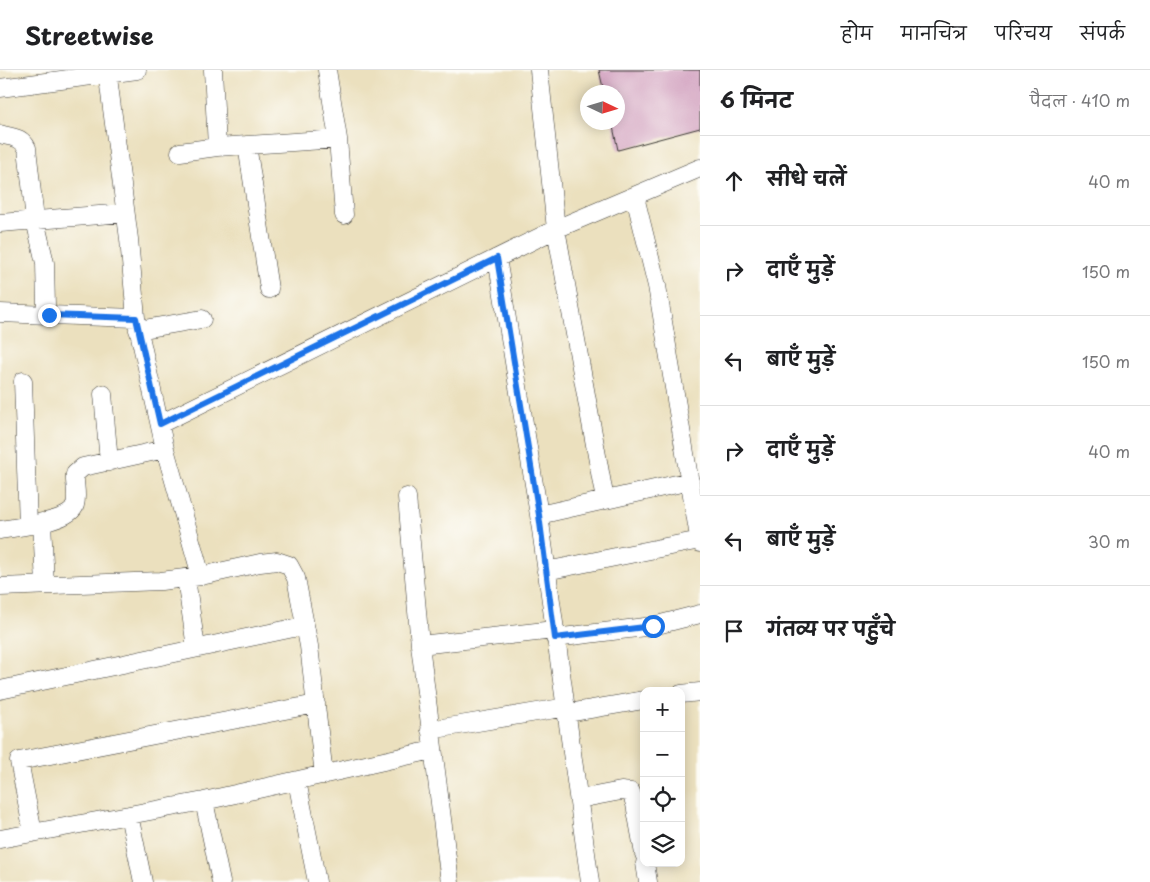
<!DOCTYPE html>
<html lang="hi">
<meta charset="utf-8">
<style>
body{margin:0;font-family:"Playpen Sans","Playpen Sans Deva",sans-serif;background:#f2f2f2;color:#202124}
.controls{position:absolute;right:15px;bottom:15px;display:grid;overflow:hidden;border-radius:10px;box-shadow:0 2px 12px #0003}
.controls button{width:45px;height:45px;display:grid;place-items:center;padding:0;border:0;border-bottom:1px solid #e0e0e0;background:#fff;color:#202124;font:25px sans-serif}
.compass{position:absolute;left:580px;top:15px;width:45px;height:45px;border-radius:50%;background:#fff;box-shadow:0 2px 12px #0003;rotate:94deg}
.stop{position:absolute;width:15px;height:15px;margin:-11px;border:4px solid #1a73e8;border-radius:50%;background:#fff}
.stop.end{background:#1a73e8;border-color:#fff;box-shadow:0 1px 5px #0008}
.list{margin:0;padding:0;list-style:none}
h2{display:flex;justify-content:space-between;align-items:center;height:65px;margin:0;padding:0 20px;font-size:21px}
h2 small{font-size:16px;font-weight:400;color:#757577}
.list li{display:grid;grid-template-columns:32px 1fr auto;gap:15px;align-items:center;box-sizing:border-box;height:90px;padding:0 20px;border-top:1px solid #e0e0e0}
.list b{display:block;font-size:19px;white-space:nowrap}
.list em{font-size:16px;font-style:normal;color:#757577}
.icon{flex:none;width:28px;height:28px;fill:none;stroke:currentColor;stroke-width:2;stroke-linecap:round;stroke-linejoin:round}
.map{position:relative;flex:none;width:700px;height:812px;overflow:hidden}
header{display:flex;align-items:center;gap:30px;box-sizing:border-box;height:70px;padding:0 25px;background:#fff;border-bottom:1px solid #e0e0e0}
header strong{font-size:24px}
nav{display:flex;gap:28px;margin-inline-start:auto;font-size:18px}
main{display:flex}
aside{flex:1;background:#fff}
.map>svg:first-child{display:block}
.building{fill:#d2a0bf}
.lines{fill:none;stroke-linecap:round;stroke-linejoin:round}
.street-casing{stroke:#3b3934;stroke-width:19}
.street{stroke:#fff;stroke-width:18}
.route{stroke:#1a73e8;stroke-width:6}
</style>
<header>
<strong>Streetwise</strong>
<nav><a>होम</a><a>मानचित्र</a><a>परिचय</a><a>संपर्क</a></nav>
</header>
<main>
<div class="map">
<svg width="700" height="812" viewBox="0 0 700 812">
<rect width="100%" height="100%" fill="#fdfcf7"/>
<filter id="ink" filterUnits="userSpaceOnUse"><feTurbulence type="fractalNoise" baseFrequency=".02" numOctaves="2"/><feDisplacementMap in="SourceGraphic" scale="10" xChannelSelector="R" yChannelSelector="G"/><feConvolveMatrix kernelMatrix="1 2 1 2 8 2 1 2 1" color-interpolation-filters="sRGB"/></filter>
<filter id="wash" filterUnits="userSpaceOnUse"><feTurbulence type="fractalNoise" baseFrequency=".0096" numOctaves="4" result="noise"/><feDisplacementMap in="SourceGraphic" scale="20" xChannelSelector="R" yChannelSelector="G"/><feGaussianBlur stdDeviation="1.12" result="paint"/><feColorMatrix in="noise" values="0 0 0 0 0 0 0 0 0 0 0 0 0 0 0 0 0 1.4 0 .05"/><feComposite in="paint" operator="in"/></filter>
<g filter="url(#wash)">
<rect width="100%" height="100%" fill="#ebe0be"/>
<g id="blocks">
<!-- building -->
<path class="building" d="M 599,0 L 700,0 L 700,58 L 618,80 L 612,52 L 618,52 L 618,22 L 604,22 Z"/>
</g>
</g>
<g filter="url(#ink)">
<use href="#blocks" fill-opacity="0" stroke="#3b3934" stroke-width="1"/>
<g class="lines">
<defs>
<path id="street" d="M 107,0 L 129,169 L 136,248 L 165,379 L 201,506
M 213,0 L 217,77
M 327,0 L 338,69 L 344,145
M 539,0 L 556,159 L 605,430
M 0,18 L 137,0
M 0,64 C 12,68 21,66 27,78 L 35,150 L 45,193 L 46,237 L 49,245 L 136,248
M 247,75 L 269,219
M 180,82 L 217,77 L 338,69
M 635,127 L 657,216 L 700,473
M 0,153 L 124,143
M 497,188 L 539,445
M 0,243 L 49,245
M 138,260 L 202,249
M 23,311 L 28,455
M 103,324 L 109,392
M 160,354 L 556,159 L 700,98
M 407,427 L 420,575 L 450,812
M 42,452 L 45,515
M 0,460 C 16,457 71,452 75,435 C 78,425 74,413 75,404 L 83,397 L 165,379
M 546,501 L 700,470
M 186,508 L 196,578
M 0,517 L 161,511 L 201,506 L 260,493 L 277,491 L 289,495 L 296,508 L 309,576 L 324,705
M 555,568 L 653,556 L 700,544
M 420,575 L 554,560
M 0,620 L 303,556
M 681,624 L 700,622
M 568,643 L 644,630
M 430,660 L 567,637
M 297,711 L 317,812
M 579,729 L 621,721 L 631,722 L 635,734 L 644,784
M 204,731 L 221,812
M 129,745 L 143,812
M 33,763 L 19,691 L 316,634
M 0,769 L 204,731 L 433,680
M 645,793 L 648,812
M 590,812 C 574,690 555,568 539,445 L 690,411"/>
</defs>
<!-- street casing -->
<use href="#street" class="street-casing"/>
<!-- street -->
<use href="#street" class="street"/>
</g>
</g>
<g class="lines" filter="url(#ink)">
<!-- route -->
<path class="route" d="M 49,245 L 136,248 L 160,354 L 497,188 L 539,445 L 555,568 L 653,556"/>
</g>
</svg>
<div class="controls">
<button>+</button>
<button>−</button>
<button><svg class="icon" aria-label="locate" viewBox="0 0 24 24"><circle cx="12" cy="12" r="6"/><path d="M12 2v4M12 18v4M2 12h4M18 12h4"/></svg></button>
<button><svg class="icon" aria-label="layers" viewBox="0 0 24 24"><path d="M12 4l9 5-9 5-9-5zM3 14l9 5 9-5"/></svg></button>
</div>
<svg class="compass" viewBox="-18 -18 36 36"><path d="M0-13l5 13h-10z" fill="#e53935"/><path d="M0 13l5-13h-10z" fill="#757577"/></svg>
<div class="stop" style="left:653px;top:556px"></div>
<div class="stop end" style="left:49px;top:245px"></div>
</div>
<aside>
<h2>6 मिनट<small>पैदल · 410 m</small></h2>
<ul class="list">
<li><svg class="icon" aria-label="ahead" viewBox="0 0 24 24"><path d="M12 20V5M6 11l6-6 6 6"/></svg><div><b>सीधे चलें</b></div><em>40 m</em></li>
<li><svg class="icon" aria-label="right" viewBox="0 0 24 24"><path d="M7 20v-9h11M14 6l5 5-5 5"/></svg><div><b>दाएँ मुड़ें</b></div><em>150 m</em></li>
<li><svg class="icon" aria-label="left" viewBox="0 0 24 24"><path d="M17 20v-9H6M10 6l-5 5 5 5"/></svg><div><b>बाएँ मुड़ें</b></div><em>150 m</em></li>
<li><svg class="icon" aria-label="right" viewBox="0 0 24 24"><path d="M7 20v-9h11M14 6l5 5-5 5"/></svg><div><b>दाएँ मुड़ें</b></div><em>40 m</em></li>
<li><svg class="icon" aria-label="left" viewBox="0 0 24 24"><path d="M17 20v-9H6M10 6l-5 5 5 5"/></svg><div><b>बाएँ मुड़ें</b></div><em>30 m</em></li>
<li><svg class="icon" aria-label="arrive" viewBox="0 0 24 24"><path d="M6 21V4h12l-3 4 3 4H6"/></svg><div><b>गंतव्य पर पहुँचे</b></div></li>
</ul>
</aside>
</main>
